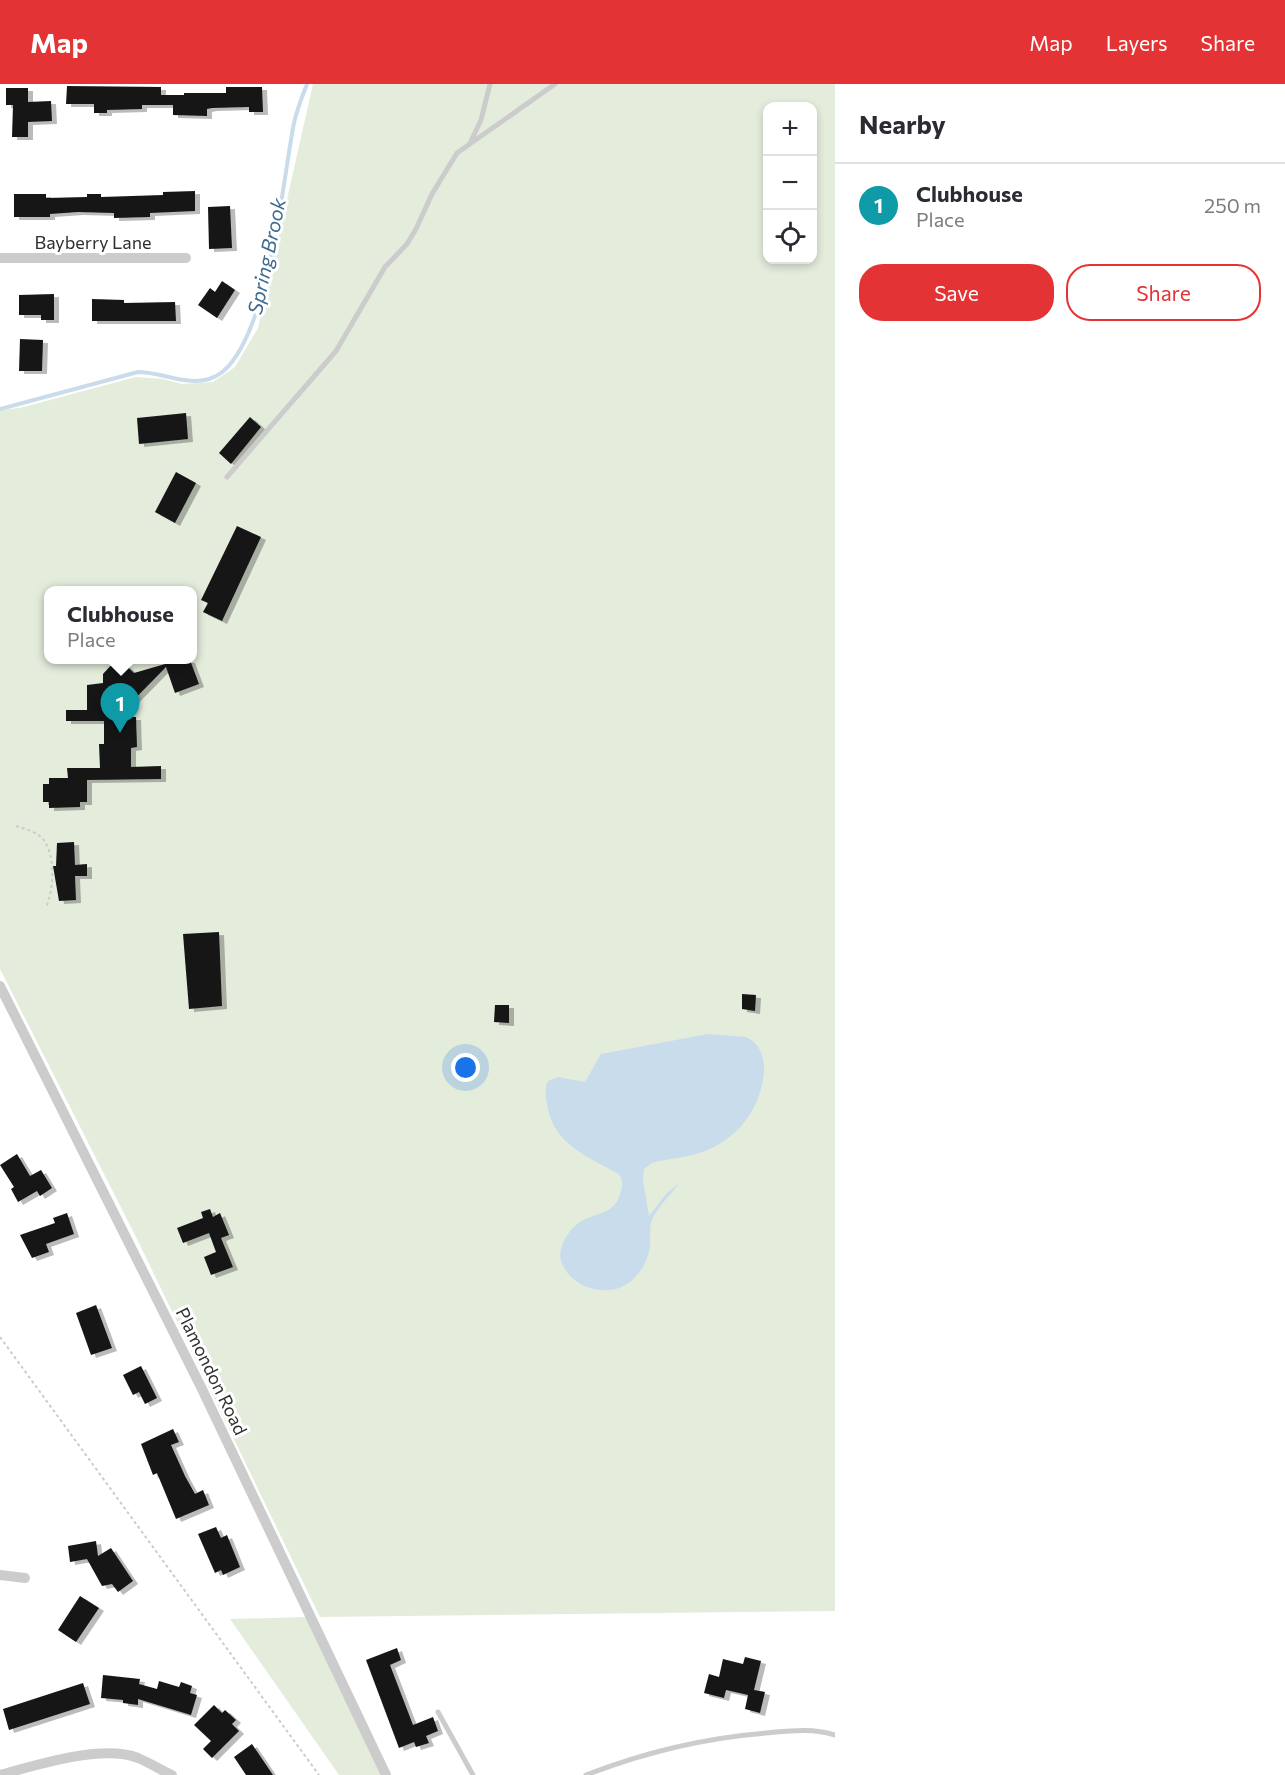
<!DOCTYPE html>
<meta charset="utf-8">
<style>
body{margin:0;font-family:Commissioner,sans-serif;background:#f2f2f3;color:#2b2b33}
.controls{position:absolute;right:18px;top:18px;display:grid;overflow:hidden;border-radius:12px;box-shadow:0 3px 9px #0003}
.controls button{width:54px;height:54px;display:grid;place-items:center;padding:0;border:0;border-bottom:2px solid #e1e1e2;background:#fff;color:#2b2b33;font:30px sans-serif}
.you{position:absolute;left:466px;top:984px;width:21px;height:21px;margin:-15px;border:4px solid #fff;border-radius:50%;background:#1a73e8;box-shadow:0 0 0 9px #1a73e833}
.badge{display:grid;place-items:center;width:39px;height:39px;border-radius:50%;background:#e43335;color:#fff;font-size:20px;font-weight:700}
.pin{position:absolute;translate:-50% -50px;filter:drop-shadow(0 2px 3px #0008)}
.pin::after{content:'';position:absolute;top:32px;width:21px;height:18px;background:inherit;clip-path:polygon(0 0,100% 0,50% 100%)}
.popup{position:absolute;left:44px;top:502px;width:153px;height:78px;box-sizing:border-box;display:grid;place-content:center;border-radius:12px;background:#fff;filter:drop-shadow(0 2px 4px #0005);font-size:20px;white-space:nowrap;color:#7c7c81}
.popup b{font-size:22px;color:#2b2b33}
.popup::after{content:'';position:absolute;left:50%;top:100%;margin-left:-12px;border:12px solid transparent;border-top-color:#fff}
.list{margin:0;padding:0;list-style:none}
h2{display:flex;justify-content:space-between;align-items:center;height:78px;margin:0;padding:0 24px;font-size:26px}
h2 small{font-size:20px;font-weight:400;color:#7c7c81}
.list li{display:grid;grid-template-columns:39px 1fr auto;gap:18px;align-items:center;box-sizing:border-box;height:84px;padding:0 24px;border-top:2px solid #e1e1e2}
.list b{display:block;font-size:22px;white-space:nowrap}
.list p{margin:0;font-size:20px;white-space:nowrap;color:#7c7c81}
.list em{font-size:20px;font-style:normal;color:#7c7c81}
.actions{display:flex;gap:12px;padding:18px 24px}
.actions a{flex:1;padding:14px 0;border:2px solid #e43335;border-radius:24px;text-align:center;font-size:21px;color:#e43335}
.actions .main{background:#e43335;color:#fff}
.icon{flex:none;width:33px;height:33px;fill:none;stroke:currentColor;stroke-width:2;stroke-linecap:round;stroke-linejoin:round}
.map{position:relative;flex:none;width:835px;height:1691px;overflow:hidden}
header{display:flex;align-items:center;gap:36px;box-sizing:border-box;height:84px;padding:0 30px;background:#e43335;color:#fff}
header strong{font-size:28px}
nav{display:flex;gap:33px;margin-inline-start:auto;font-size:21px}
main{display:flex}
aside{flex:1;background:#fff}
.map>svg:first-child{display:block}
.green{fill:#e4ecdc;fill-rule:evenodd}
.water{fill:#c9dceb}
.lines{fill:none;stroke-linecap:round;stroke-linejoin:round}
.stream{stroke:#c9dceb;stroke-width:4}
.building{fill:#161616;filter:url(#shadow)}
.path{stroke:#ccc;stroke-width:2;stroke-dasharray:3 3;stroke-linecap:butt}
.lane{stroke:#ccc;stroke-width:5}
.street{stroke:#ccc;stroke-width:10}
.labels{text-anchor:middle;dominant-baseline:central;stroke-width:6;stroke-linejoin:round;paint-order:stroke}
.street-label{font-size:18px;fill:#2f2f2f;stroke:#fff}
.water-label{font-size:20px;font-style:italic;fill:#3d6b90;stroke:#fff}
</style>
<header>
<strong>Map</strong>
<nav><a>Map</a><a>Layers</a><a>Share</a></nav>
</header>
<main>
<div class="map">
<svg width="835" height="1691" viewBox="0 0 835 1691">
<defs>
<filter id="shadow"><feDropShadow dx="5" dy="3" stdDeviation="0" flood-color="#0004"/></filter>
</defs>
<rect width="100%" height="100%" fill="#fff"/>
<!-- green -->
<path class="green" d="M 313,0 L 835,0 L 835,1527 L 320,1533 L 137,1155 L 0,885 L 0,326 L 20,324 L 136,293 L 163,295 L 182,300 L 213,298 L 235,283 L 258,244 ZM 768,22 L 812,22 L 812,176 L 768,176 ZM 48,506 L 192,506 L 192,576 L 48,576 Z
M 307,1533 L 381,1691 L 339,1691 L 230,1535 Z"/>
<!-- water -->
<path class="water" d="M 708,950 L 746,953 C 760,959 765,974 764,988 C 761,1025 737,1056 702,1068 C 686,1074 669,1074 652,1079 L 644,1085 L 643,1096 L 649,1132 L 666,1110 L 679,1099 C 671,1111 658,1122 652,1136 C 648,1146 652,1157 649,1168 C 642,1195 619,1213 590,1204 C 577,1200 566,1191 561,1177 C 557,1164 569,1145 580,1138 C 597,1127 615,1132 621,1107 C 623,1101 622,1095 619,1090 C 590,1074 555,1061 548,1025 C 546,1015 544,1006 548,997 L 558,993 L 585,998 L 601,970 Z"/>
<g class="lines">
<!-- stream -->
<path class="stream" d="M 0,325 L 138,288 C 162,288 185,302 209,295 C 267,280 283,92 294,39 C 297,25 302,13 307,0"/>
</g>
<!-- building -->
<path class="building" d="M 67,2 L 161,3 L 161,11 L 184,11 L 184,9 L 226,9 L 226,3 L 262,3 L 263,28 L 249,28 L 249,23 L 212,24 L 207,25 L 207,32 L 173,31 L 173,21 L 142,21 L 142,25 L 107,26 L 107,29 L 94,29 L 94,20 L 66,20 Z
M 6,4 L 28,4 L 28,18 L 51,17 L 52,37 L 28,38 L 28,53 L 12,53 L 13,21 L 6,21 Z
M 195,107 L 195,127 L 150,129 L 150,133 L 114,134 L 114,129 L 78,128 L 50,130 L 50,133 L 14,133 L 14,110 L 46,110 L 46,114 L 87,113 L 87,110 L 101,110 L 101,113 L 163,111 L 163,108 Z
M 230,122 L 232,164 L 209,165 L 208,123 Z
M 222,197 L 235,206 L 217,234 L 198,221 L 210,204 L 215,208 Z
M 54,210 L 54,236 L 41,236 L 41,231 L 19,231 L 19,211 Z
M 92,215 L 124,216 L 124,219 L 175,218 L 176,237 L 92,237 Z
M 20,255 L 43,256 L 42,287 L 19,287 Z
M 186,329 L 188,355 L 139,360 L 137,334 Z
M 250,333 L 261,343 L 231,380 L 219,369 Z
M 176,388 L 196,399 L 175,439 L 155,428 Z
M 237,442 L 261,453 L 222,537 L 203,528 L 208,519 L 201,516 Z
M 179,576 L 190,576 L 199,600 L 175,609 L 166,583 L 117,633 L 136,633 L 137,663 L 131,664 L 131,683 L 161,682 L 161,695 L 87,696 L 87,718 L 80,718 L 80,723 L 49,724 L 49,718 L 43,718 L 43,700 L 49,700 L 49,694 L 68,694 L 67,684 L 100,684 L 99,660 L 104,660 L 104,637 L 66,637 L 66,626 L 87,626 L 87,601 L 103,599 L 103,590 L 114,578 L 118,581 L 121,577 L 134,589 Z
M 74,758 L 75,781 L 87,780 L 87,792 L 75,792 L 76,816 L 59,817 L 53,782 L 56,782 L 57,759 Z
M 219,848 L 222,922 L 189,925 L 183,850 Z
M 742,910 L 756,911 L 755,927 L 742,925 Z
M 495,921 L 509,921 L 509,939 L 494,938 Z
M 17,1070 L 30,1092 L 41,1086 L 52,1104 L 40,1112 L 37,1107 L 18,1118 L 11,1105 L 14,1103 L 0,1081 Z
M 210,1125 L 213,1133 L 220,1129 L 229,1151 L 221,1154 L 233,1183 L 211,1191 L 204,1173 L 216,1168 L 209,1149 L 183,1159 L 177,1144 L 203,1134 L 201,1128 Z
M 67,1129 L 74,1150 L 46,1160 L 49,1168 L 32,1174 L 20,1151 L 55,1139 L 53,1134 Z
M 96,1221 L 112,1264 L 91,1271 L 76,1229 Z
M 141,1282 L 157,1314 L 145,1320 L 139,1308 L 133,1311 L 123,1291 Z
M 173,1345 L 179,1358 L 171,1361 L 185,1392 L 195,1410 L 203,1406 L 209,1421 L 176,1435 L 157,1389 L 153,1391 L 141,1360 Z
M 216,1443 L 221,1454 L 227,1451 L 240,1483 L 223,1491 L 221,1486 L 215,1489 L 198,1450 Z
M 96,1457 L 98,1472 L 111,1464 L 133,1497 L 118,1508 L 112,1500 L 102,1502 L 87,1475 L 70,1478 L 68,1462 Z
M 80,1512 L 99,1524 L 76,1558 L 58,1546 Z
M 397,1564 L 401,1576 L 390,1581 L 413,1641 L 433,1633 L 438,1647 L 426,1652 L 429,1659 L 416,1663 L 414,1658 L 399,1664 L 366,1576 Z
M 745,1573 L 761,1577 L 754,1606 L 765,1608 L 760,1629 L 745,1625 L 748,1611 L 726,1606 L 724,1614 L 704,1609 L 709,1590 L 719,1593 L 723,1575 L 743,1580 Z
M 103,1591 L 140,1595 L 139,1600 L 157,1605 L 159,1597 L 179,1603 L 181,1598 L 192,1602 L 190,1609 L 197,1611 L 191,1631 L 138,1615 L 138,1621 L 123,1619 L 123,1616 L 101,1614 Z
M 83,1599 L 90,1620 L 9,1646 L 3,1625 Z
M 214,1621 L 222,1629 L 225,1626 L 236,1636 L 232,1640 L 239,1647 L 212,1674 L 203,1665 L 211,1657 L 194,1641 Z
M 252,1660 L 273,1691 L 246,1691 L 234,1673 Z"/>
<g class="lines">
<!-- path -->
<path class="path" d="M 16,742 C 25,745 35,747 42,754 C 56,769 54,806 46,823
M 0,1253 L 319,1691"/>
<!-- lane -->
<path class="lane" d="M 471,57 L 481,36 L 490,0
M 227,393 L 336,267 L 385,183 L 407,160 L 416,145 L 432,110 L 457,69 L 555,0
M 438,1628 L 473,1691
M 586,1691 C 645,1668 703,1654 766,1649 C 790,1647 812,1644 835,1651"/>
<!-- street -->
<path class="street" d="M 0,174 L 186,174
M 0,902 L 202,1305 L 386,1691
M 0,1491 L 25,1494
M 0,1691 C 36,1681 102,1660 138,1674 C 150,1679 161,1686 172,1691"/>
</g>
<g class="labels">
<!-- street labels -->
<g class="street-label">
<text x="93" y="158">Bayberry Lane</text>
<text transform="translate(212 1287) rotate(64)">Plamondon Road</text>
</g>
<!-- water labels -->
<g class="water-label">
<text transform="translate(266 172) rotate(-78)">Spring Brook</text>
</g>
</g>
</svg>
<div class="controls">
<button>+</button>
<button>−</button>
<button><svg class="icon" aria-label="locate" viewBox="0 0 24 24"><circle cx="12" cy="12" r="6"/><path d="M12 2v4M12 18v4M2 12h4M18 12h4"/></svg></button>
</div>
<div class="you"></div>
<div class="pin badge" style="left:120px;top:649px;background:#0f9aa8">1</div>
<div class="popup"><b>Clubhouse</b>Place</div>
</div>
<aside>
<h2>Nearby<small></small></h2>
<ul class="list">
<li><span class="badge" style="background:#0f9aa8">1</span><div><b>Clubhouse</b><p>Place</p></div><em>250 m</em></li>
</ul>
<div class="actions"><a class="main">Save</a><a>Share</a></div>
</aside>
</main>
